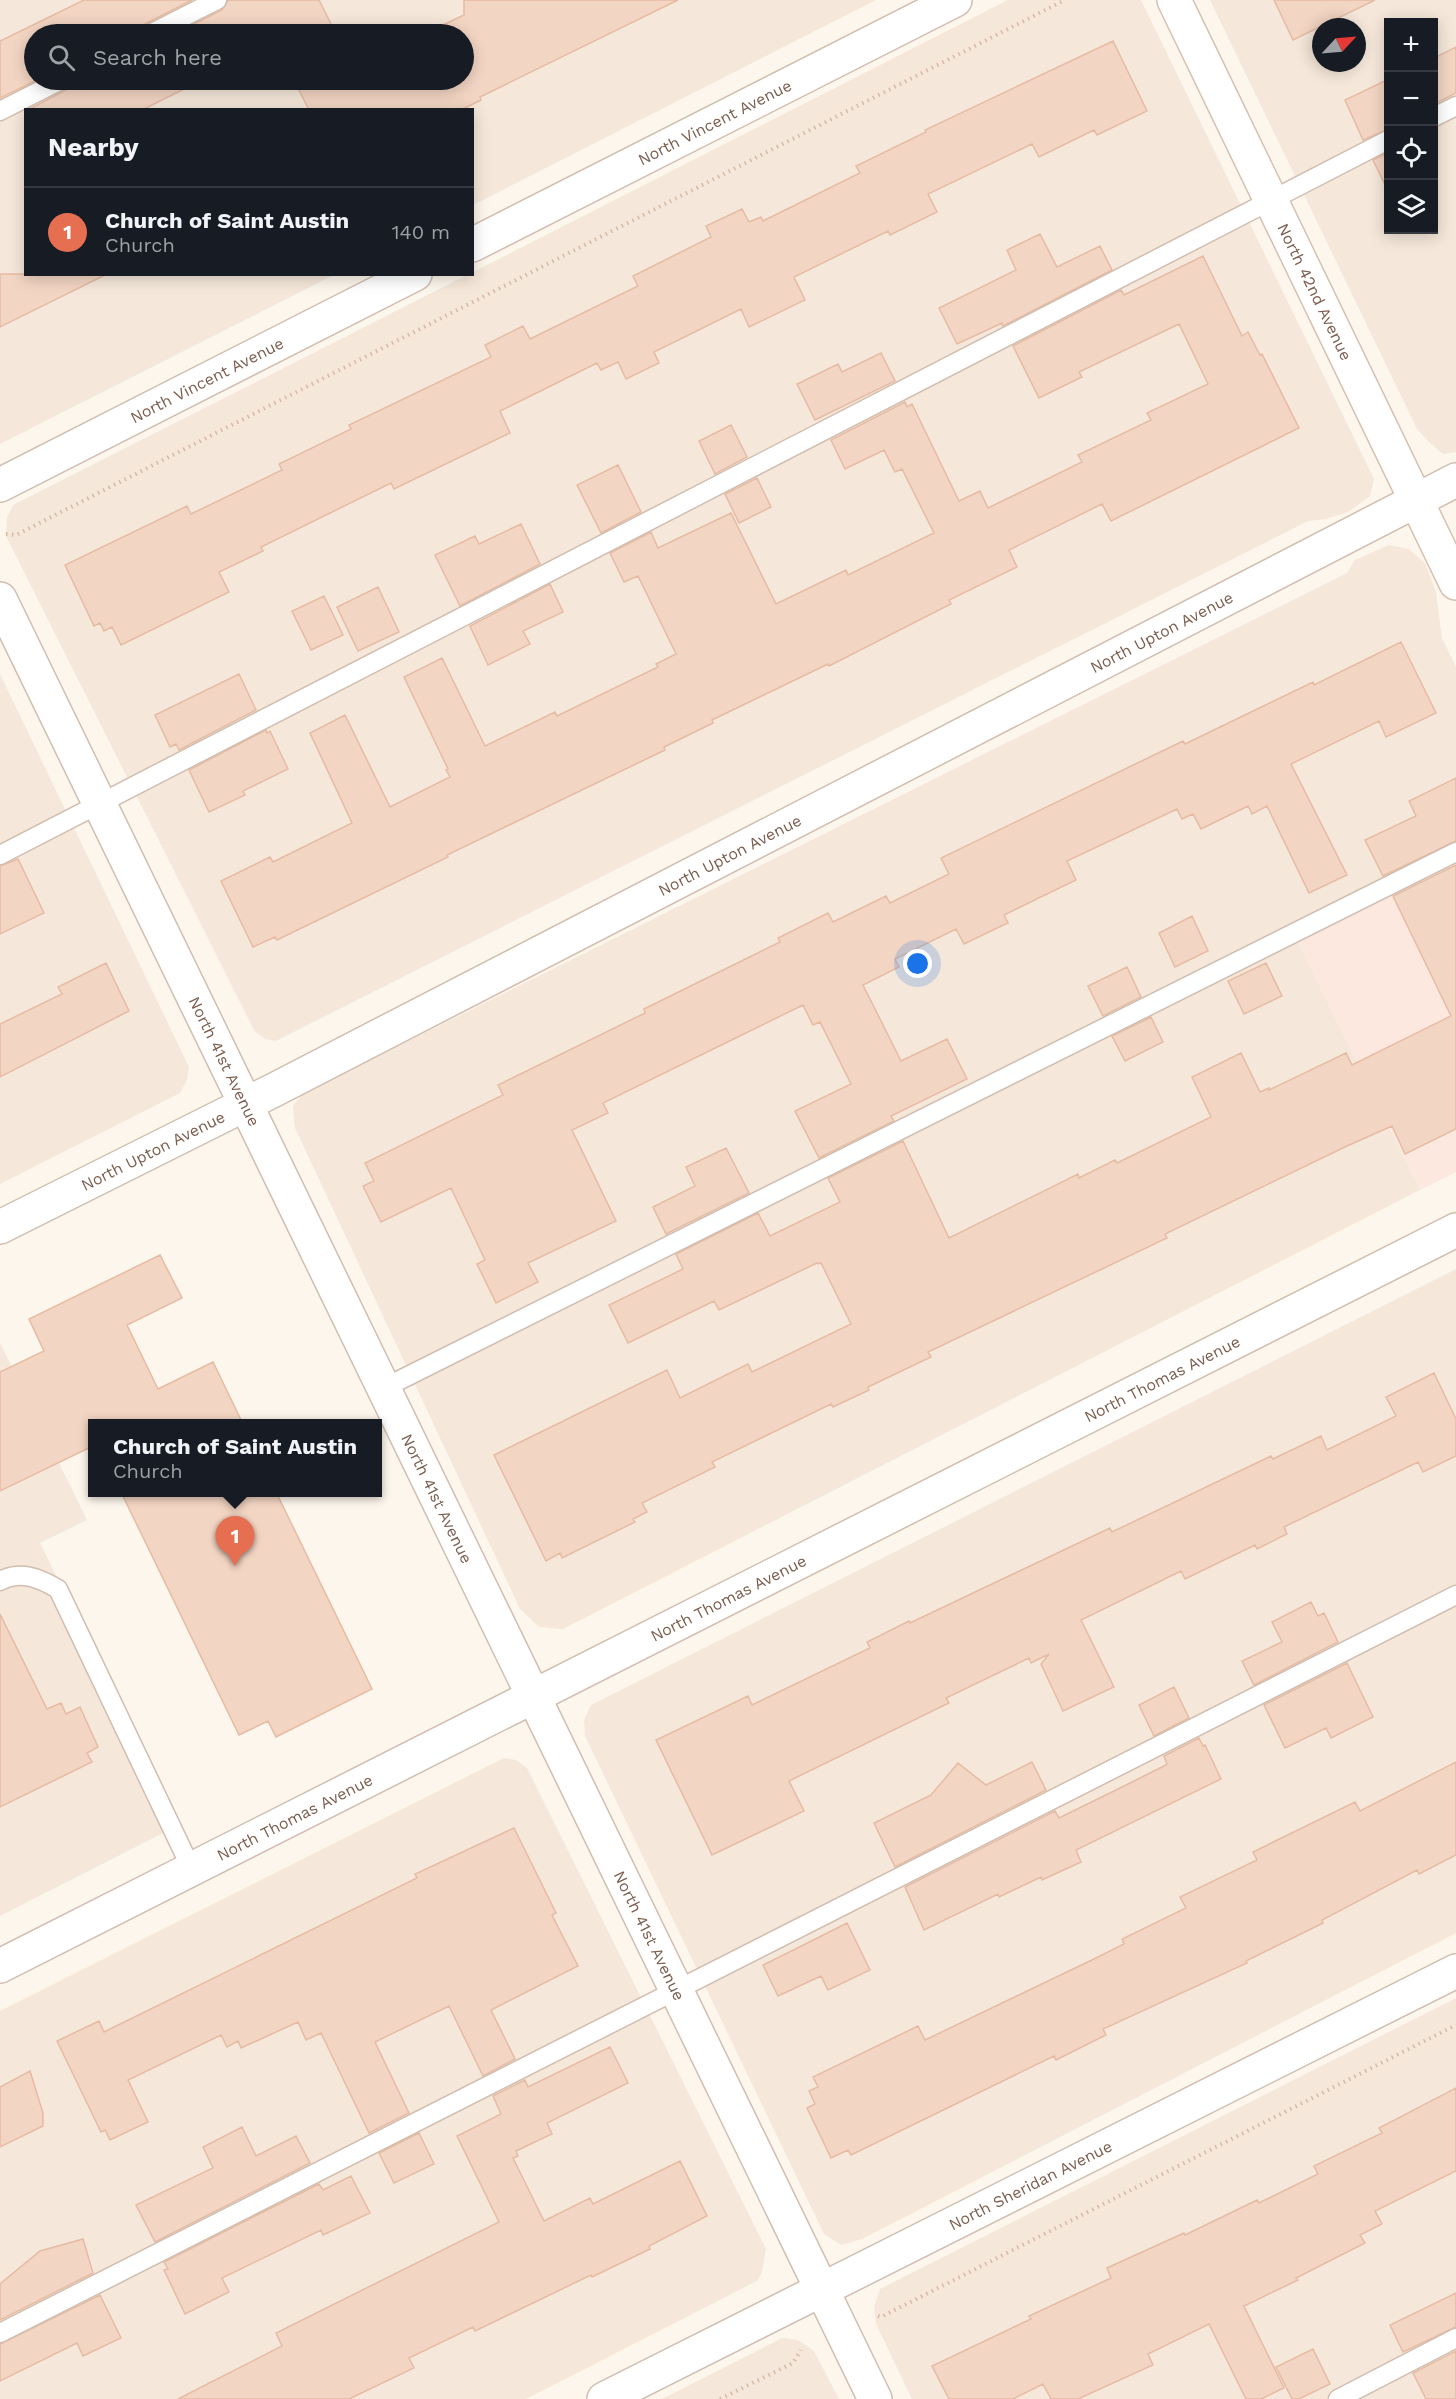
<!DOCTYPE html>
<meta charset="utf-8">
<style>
body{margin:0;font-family:"Work Sans",sans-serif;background:#20242c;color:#f1f3f6}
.controls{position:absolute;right:18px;top:18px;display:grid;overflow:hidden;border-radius:0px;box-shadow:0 3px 15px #0003}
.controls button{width:54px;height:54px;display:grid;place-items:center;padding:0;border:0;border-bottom:2px solid #363941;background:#171b24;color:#f1f3f6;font:30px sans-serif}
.compass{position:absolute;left:1312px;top:18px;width:54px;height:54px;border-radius:50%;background:#171b24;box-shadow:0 3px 15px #0003;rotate:64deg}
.you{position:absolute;left:918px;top:964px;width:21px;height:21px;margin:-15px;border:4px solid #fff;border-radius:50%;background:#1a73e8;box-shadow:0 0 0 9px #1a73e833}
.badge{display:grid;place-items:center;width:39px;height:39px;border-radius:50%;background:#e76f51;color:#fff;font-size:20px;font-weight:700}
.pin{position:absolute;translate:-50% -50px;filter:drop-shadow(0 2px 3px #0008)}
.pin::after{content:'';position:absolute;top:32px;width:21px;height:18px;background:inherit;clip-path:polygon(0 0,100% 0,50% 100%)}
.popup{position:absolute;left:88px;top:1419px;width:294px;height:78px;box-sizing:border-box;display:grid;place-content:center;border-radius:0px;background:#171b24;filter:drop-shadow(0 2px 4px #0005);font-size:20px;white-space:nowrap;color:#9ea1a6}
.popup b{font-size:22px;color:#f1f3f6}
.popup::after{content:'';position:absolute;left:50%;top:100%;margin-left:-12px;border:12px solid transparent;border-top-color:#171b24}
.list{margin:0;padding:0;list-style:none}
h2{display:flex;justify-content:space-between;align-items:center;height:78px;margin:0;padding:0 24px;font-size:26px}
h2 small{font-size:20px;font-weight:400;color:#9ea1a6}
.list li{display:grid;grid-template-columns:39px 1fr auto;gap:18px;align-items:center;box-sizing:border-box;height:90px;padding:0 24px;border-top:2px solid #363941}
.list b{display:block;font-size:22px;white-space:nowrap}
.list p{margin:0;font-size:20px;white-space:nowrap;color:#9ea1a6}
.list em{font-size:20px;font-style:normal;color:#9ea1a6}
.icon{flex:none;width:33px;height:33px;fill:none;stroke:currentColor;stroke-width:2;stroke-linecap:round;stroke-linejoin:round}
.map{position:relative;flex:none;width:1456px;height:2399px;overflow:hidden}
.search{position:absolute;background:#171b24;box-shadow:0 3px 15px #0003;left:24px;top:24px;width:450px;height:66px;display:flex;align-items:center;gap:15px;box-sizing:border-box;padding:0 21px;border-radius:33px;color:#9ea1a6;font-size:22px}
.panel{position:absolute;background:#171b24;box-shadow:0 3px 15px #0003;left:24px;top:108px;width:450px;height:168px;border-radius:0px}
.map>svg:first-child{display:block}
.residential{fill:#f5e8da;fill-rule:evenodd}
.commercial{fill:#fde8e0}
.building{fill:#f3d5c3;stroke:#e6bba3;stroke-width:1.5}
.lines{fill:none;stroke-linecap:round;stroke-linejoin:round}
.lane-casing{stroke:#d1beb0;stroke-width:21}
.street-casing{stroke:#d1beb0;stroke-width:36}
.secondary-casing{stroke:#d6c0b0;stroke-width:36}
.path{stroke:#d9b8a5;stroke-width:4;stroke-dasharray:1.5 4.5;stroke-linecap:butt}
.lane{stroke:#fff;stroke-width:18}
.street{stroke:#fff;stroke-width:33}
.secondary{stroke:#fff;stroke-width:33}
.labels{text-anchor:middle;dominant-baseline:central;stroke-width:4.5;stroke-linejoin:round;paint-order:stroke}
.street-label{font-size:16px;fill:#7a5c4d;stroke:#fffaf3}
</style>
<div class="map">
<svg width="1456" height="2399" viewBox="0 0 1456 2399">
<rect width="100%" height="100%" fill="#fdf6ec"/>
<!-- residential -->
<path class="residential" d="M 0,0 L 876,0 L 473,205 L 472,110 L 26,110 L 26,274 L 334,275 L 0,444 ZM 34,34 L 464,34 L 464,80 L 34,80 Z
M 1008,0 L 1141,0 L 1374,479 L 1370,496 L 1348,512 L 1326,519 L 1308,521 L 276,1041 L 265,1039 L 255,1032 L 6,536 L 7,518 L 13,505 L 467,275 L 472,274 L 473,272 Z
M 1210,0 L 1456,0 L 1456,452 L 1443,454 L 1428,441 L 1417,429 ZM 1388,22 L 1434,22 L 1434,230 L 1388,230 ZM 1321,27 L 1357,27 L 1357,63 L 1321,63 Z
M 1389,545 L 1409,549 L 1425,563 L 1436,592 L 1442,638 L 1456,667 L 1456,860 L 1298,942 L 1420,1190 L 563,1629 L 539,1627 L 520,1609 L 295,1128 L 293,1106 L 302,1094 L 1347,573 L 1355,560 Z
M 0,674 L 189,1067 L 187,1080 L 180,1093 L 0,1184 Z
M 1456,1269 L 1456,1933 L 862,2239 L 841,2245 L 824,2234 L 585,1736 L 584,1720 L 591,1705 Z
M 0,1343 L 87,1520 L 40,1543 L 179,1825 L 0,1916 Z
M 504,1758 L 516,1760 L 527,1768 L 766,2249 L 762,2272 L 757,2281 L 526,2399 L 0,2399 L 0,2011 Z
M 1456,1998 L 1456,2399 L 912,2399 L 876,2324 L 874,2307 L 880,2289 Z
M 782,2338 L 798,2340 L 814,2351 L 839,2399 L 662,2399 Z"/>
<!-- commercial -->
<path class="commercial" d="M 1456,860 L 1456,1172 L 1420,1190 L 1298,942 Z"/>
<!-- building -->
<path class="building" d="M 84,0 L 192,0 L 145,24 L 140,28 L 139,34 L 34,34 L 34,80 L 37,80 L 0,98 L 0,41 Z
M 228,0 L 319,0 L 336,34 L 174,34 L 222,10 Z
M 464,0 L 678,0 L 480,97 L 481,100 L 461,110 L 309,110 L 294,80 L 464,80 L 464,34 L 424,34 L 464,15 Z
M 1274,0 L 1375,0 L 1293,40 Z
M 1113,41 L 1147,111 L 1097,135 L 1094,130 L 1039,157 L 1032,144 L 928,194 L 937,212 L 890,235 L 888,231 L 794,277 L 805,300 L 749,327 L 741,309 L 654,352 L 659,363 L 626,379 L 618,362 L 601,370 L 597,363 L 500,411 L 510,433 L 394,489 L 391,483 L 261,547 L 263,551 L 219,572 L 229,592 L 121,645 L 112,627 L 104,631 L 100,623 L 94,626 L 65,565 L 187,506 L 191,514 L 282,470 L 279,464 L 351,429 L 349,425 L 491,357 L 485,345 L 523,326 L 530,339 L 638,286 L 633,276 L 711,237 L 706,226 L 742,209 L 749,222 L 761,217 L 763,221 L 860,173 L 856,166 L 926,132 L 925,130 Z
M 1456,47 L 1456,93 L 1434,104 L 1434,58 Z
M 1389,79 L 1389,129 L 1363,140 L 1345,100 Z
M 72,80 L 214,80 L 202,85 L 200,81 L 142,110 L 28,110 L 66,90 Z
M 1389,152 L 1389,193 L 1373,160 Z
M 1040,234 L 1057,267 L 1100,246 L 1112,270 L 1003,326 L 1002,323 L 957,344 L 939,308 L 1016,270 L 1007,250 Z
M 1203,256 L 1242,336 L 1248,332 L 1260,355 L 1262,354 L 1299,428 L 1111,521 L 1102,504 L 1009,550 L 1017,567 L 949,600 L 951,604 L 829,666 L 828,664 L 712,720 L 713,723 L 664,747 L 665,750 L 447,855 L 448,857 L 277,940 L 275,937 L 253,947 L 221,881 L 270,857 L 273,862 L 352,823 L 310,733 L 345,715 L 390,807 L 450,777 L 446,770 L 448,769 L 404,677 L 442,658 L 485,746 L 555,712 L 557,716 L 658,667 L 656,664 L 676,654 L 638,576 L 624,582 L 610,553 L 651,532 L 658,548 L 731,513 L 776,604 L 846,570 L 848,575 L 934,533 L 902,469 L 895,472 L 884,450 L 845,469 L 831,440 L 905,402 L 907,407 L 912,404 L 959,501 L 980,491 L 988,508 L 1082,462 L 1078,455 L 1151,420 L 1147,413 L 1208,384 L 1179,324 L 1079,372 L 1082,377 L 1039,398 L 1013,346 L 1121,290 L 1124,295 Z
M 0,274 L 107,274 L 0,327 Z
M 881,353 L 895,381 L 815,420 L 797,384 L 838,364 L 842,372 Z
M 731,425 L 747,457 L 715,474 L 699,441 Z
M 618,465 L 641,512 L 601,533 L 577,485 Z
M 757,478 L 771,507 L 739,523 L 725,494 Z
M 521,524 L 540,564 L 460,606 L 435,555 L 475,536 L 479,544 Z
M 550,584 L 563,612 L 523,631 L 530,644 L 488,665 L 470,626 Z
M 378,587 L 399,632 L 358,651 L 337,607 Z
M 324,596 L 343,635 L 311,650 L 292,611 Z
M 1401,642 L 1436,713 L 1386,737 L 1379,721 L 1291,764 L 1347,875 L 1309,893 L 1267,806 L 1252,814 L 1248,806 L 1201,829 L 1193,814 L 1182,819 L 1177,809 L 1067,861 L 1076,880 L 1004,915 L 1008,923 L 964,944 L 956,929 L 895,959 L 899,967 L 863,985 L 901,1061 L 947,1039 L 967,1079 L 891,1116 L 894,1121 L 819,1158 L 795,1111 L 851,1084 L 820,1022 L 813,1025 L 803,1005 L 603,1103 L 608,1113 L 572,1130 L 616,1221 L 528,1263 L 538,1282 L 496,1303 L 477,1264 L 485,1260 L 451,1188 L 381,1222 L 363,1186 L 374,1181 L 365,1163 L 503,1095 L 498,1085 L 645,1013 L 644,1009 L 780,942 L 778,938 L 828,913 L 833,922 L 886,896 L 890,903 L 949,874 L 941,858 L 1183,741 L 1185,744 L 1313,682 L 1314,685 Z
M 239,674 L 256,710 L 179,750 L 176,744 L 170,747 L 155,715 Z
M 266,730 L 267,733 L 270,731 L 288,769 L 243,791 L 245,795 L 209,812 L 189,770 Z
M 1456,778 L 1456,841 L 1383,876 L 1365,840 L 1416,816 L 1409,801 Z
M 18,859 L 44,913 L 0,934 L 0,866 Z
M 1456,865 L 1456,1129 L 1405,1154 L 1392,1126 L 1347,1146 L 1165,1234 L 1167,1238 L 928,1352 L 931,1357 L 868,1387 L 869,1390 L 833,1407 L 831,1404 L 712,1462 L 715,1467 L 642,1503 L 647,1512 L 633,1519 L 635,1522 L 562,1558 L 560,1553 L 546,1561 L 494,1455 L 667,1370 L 680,1398 L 748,1364 L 752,1372 L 851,1324 L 821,1263 L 818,1264 L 817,1263 L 719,1310 L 714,1301 L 628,1343 L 609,1305 L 683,1269 L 676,1254 L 758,1213 L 770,1236 L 840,1202 L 828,1178 L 903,1141 L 949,1238 L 1078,1174 L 1079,1178 L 1115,1160 L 1117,1163 L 1211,1117 L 1192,1077 L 1241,1053 L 1260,1092 L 1269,1088 L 1269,1090 L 1346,1053 L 1352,1065 L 1451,1016 L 1393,896 Z
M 1192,916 L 1208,951 L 1175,967 L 1159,933 Z
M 106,963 L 129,1011 L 0,1077 L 0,1024 L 62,994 L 58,987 Z
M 1266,963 L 1282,996 L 1244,1014 L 1228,981 Z
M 1127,967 L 1141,997 L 1103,1016 L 1088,986 Z
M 1151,1017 L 1163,1042 L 1125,1061 L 1112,1036 Z
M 726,1148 L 749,1193 L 666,1234 L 653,1207 L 695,1186 L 686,1167 Z
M 160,1255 L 182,1298 L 127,1325 L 158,1389 L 213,1362 L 243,1424 L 93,1424 L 93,1446 L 0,1491 L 0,1372 L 44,1351 L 29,1319 Z
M 1434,1373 L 1456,1419 L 1456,1456 L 1423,1472 L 1418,1462 L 1284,1527 L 1287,1534 L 1257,1549 L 1255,1545 L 1185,1579 L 1181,1571 L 1081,1620 L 1114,1687 L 1063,1711 L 1041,1664 L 1049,1654 L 1031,1663 L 1029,1658 L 946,1698 L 949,1703 L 789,1781 L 804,1811 L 712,1855 L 656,1740 L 748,1696 L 752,1705 L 870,1648 L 867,1642 L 909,1621 L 910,1623 L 1110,1528 L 1112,1532 L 1271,1456 L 1273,1459 L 1321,1436 L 1327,1450 L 1396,1416 L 1386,1397 Z
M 121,1492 L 276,1492 L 372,1689 L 276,1737 L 268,1721 L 239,1735 Z
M 1311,1602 L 1318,1616 L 1324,1613 L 1338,1642 L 1254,1685 L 1242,1661 L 1282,1642 L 1272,1622 Z
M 0,1614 L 47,1709 L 61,1703 L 66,1714 L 80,1707 L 98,1747 L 87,1753 L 92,1762 L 0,1807 Z
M 1347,1663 L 1373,1717 L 1331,1738 L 1326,1728 L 1285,1748 L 1264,1705 Z
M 1174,1687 L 1189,1718 L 1154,1736 L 1139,1705 Z
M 1199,1738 L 1203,1746 L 1205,1745 L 1221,1779 L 1076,1850 L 1081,1862 L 1042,1880 L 1041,1877 L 999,1897 L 998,1894 L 924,1930 L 905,1887 L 1055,1811 L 1059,1818 L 1118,1789 L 1164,1766 L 1167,1764 L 1164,1756 Z
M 1032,1762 L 1046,1790 L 895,1867 L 874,1823 L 931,1795 L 958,1763 L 986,1785 Z
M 1456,1762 L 1456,1855 L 1419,1874 L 1417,1870 L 1322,1920 L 1323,1923 L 1246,1961 L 1247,1963 L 1103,2029 L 1106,2035 L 1056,2060 L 1054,2056 L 851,2155 L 848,2150 L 831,2158 L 807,2108 L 815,2104 L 809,2091 L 818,2087 L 813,2077 L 918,2026 L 925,2040 L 1096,1958 L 1124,1944 L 1122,1939 L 1186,1908 L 1180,1897 L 1257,1860 L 1253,1852 L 1355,1802 L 1360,1811 Z
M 514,1828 L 556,1913 L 552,1915 L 578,1966 L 491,2010 L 515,2059 L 483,2076 L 449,2006 L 375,2042 L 409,2113 L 369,2133 L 321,2033 L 306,2040 L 298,2022 L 241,2048 L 238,2041 L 227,2047 L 221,2035 L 128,2080 L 148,2122 L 110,2140 L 105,2130 L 101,2132 L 57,2041 L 99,2021 L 104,2032 L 417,1878 L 415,1874 Z
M 847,1923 L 870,1970 L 828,1990 L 821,1976 L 778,1996 L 763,1965 Z
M 610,2047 L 628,2083 L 547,2123 L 552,2134 L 516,2151 L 518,2156 L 513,2158 L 544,2221 L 590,2198 L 593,2204 L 680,2161 L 707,2216 L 649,2246 L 650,2249 L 592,2277 L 591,2275 L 475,2331 L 473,2327 L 409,2358 L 414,2368 L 349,2399 L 178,2399 L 282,2346 L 276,2333 L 499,2222 L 457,2136 L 501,2114 L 493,2096 L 525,2080 L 528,2087 Z
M 30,2071 L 43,2113 L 43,2126 L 0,2147 L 0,2087 Z
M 1456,2088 L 1456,2171 L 1375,2211 L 1382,2224 L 1360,2235 L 1365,2243 L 1296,2278 L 1298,2280 L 1244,2306 L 1284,2388 L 1261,2399 L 1246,2399 L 1209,2324 L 1148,2354 L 1153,2365 L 1078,2399 L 1051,2399 L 1043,2384 L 1013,2399 L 949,2399 L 932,2366 L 1031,2319 L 1029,2316 L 1111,2278 L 1107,2268 L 1184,2233 L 1185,2235 L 1257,2200 L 1259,2203 L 1318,2174 L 1314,2166 L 1382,2133 L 1379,2128 Z
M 242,2127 L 256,2156 L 296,2136 L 310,2163 L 155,2242 L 136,2205 L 213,2168 L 203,2147 Z
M 419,2133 L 434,2164 L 394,2183 L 379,2153 Z
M 351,2176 L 370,2213 L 323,2235 L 321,2230 L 222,2278 L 229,2292 L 185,2314 L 164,2270 L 168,2269 L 164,2262 L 319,2184 L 323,2190 Z
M 83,2239 L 93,2273 L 0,2320 L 0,2284 L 40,2251 Z
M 1456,2293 L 1456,2327 L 1403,2352 L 1390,2325 Z
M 100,2295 L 121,2338 L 83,2356 L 77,2343 L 0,2381 L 0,2344 Z
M 1313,2349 L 1330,2384 L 1299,2399 L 1292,2399 L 1276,2367 Z
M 1456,2351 L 1456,2399 L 1426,2399 L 1413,2373 Z"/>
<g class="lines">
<defs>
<path id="lane" d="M 150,34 L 217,0
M 0,111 L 61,80
M 1434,117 L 1456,106
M 0,855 L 1388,140
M 384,1388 L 1456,852
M 0,1581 C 21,1570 39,1578 58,1589 L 192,1870
M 0,2333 L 1456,1595
M 1338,2399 L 1456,2338"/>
<g id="street">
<path id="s1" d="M 472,245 L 955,0"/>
<path id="s2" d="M 0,485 L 415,274"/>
<path id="s3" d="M 0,599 L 875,2399"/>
<path id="s4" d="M 0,1227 L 274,1090 L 1456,480"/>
<path id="s5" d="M 0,1966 L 1456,1230"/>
<path id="s6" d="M 604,2399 L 1456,1971"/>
</g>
<g id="secondary">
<path id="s7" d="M 1174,0 L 1456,583"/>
</g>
</defs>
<!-- lane casing -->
<use href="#lane" class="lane-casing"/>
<!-- street casing -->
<use href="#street" class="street-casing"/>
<!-- secondary casing -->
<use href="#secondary" class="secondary-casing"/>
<!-- path -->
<path class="path" d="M 6,534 L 16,535 L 1065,0
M 878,2316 L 881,2317 L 1456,2025
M 720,2399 L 793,2363 L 801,2350"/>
<!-- lane -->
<use href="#lane" class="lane"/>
<!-- street -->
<use href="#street" class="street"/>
<!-- secondary -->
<use href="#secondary" class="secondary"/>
</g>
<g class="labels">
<!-- street labels -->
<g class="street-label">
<text stroke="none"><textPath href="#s1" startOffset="272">North Vincent Avenue</textPath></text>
<text stroke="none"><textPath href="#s7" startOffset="324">North 42nd Avenue</textPath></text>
<text stroke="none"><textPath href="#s2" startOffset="232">North Vincent Avenue</textPath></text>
<text stroke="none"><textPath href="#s4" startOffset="1305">North Upton Avenue</textPath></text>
<text stroke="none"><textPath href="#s4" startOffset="819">North Upton Avenue</textPath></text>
<text stroke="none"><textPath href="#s3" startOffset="514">North 41st Avenue</textPath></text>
<text stroke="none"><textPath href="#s4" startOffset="171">North Upton Avenue</textPath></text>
<text stroke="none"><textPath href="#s5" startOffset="1302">North Thomas Avenue</textPath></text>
<text stroke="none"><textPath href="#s3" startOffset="1000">North 41st Avenue</textPath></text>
<text stroke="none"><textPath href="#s5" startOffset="816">North Thomas Avenue</textPath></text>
<text stroke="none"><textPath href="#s5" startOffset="330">North Thomas Avenue</textPath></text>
<text stroke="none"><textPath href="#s3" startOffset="1486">North 41st Avenue</textPath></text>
<text stroke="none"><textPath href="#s6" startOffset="477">North Sheridan Avenue</textPath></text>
</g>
</g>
</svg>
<div class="controls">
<button>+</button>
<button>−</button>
<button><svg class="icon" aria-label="locate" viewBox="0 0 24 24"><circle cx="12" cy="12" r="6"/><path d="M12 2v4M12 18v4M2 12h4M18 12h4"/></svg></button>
<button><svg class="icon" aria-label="layers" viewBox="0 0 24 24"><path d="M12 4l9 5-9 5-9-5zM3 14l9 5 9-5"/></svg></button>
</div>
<svg class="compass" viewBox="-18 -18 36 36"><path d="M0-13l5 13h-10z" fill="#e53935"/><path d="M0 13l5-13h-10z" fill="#9ea1a6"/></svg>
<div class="you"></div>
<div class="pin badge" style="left:235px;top:1566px">1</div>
<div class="popup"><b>Church of Saint Austin</b>Church</div>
<div class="search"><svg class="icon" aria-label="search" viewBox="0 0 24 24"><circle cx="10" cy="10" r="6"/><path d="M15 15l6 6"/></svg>Search here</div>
<section class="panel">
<h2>Nearby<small></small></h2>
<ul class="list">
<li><span class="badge">1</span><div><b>Church of Saint Austin</b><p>Church</p></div><em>140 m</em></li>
</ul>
</section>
</div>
